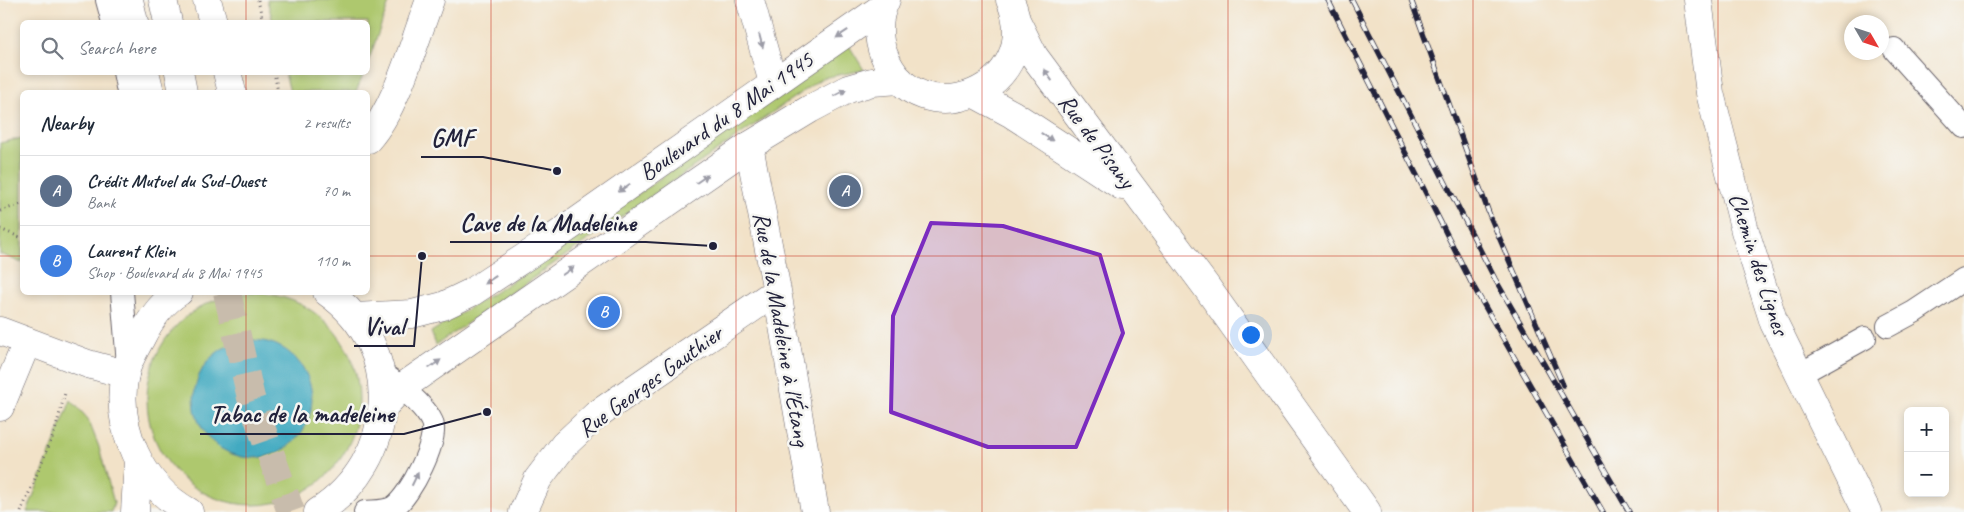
<!DOCTYPE html>
<meta charset="utf-8">
<style>
body{margin:0;font-family:Caveat,sans-serif;background:#f6f6f7;color:#1f2937}
.controls{position:absolute;right:15px;bottom:15px;display:grid;overflow:hidden;border-radius:8px;box-shadow:0 2px 8px #0003}
.controls button{width:45px;height:45px;display:grid;place-items:center;padding:0;border:0;border-bottom:1px solid #e0e1e3;background:#fff;color:#1f2937;font:25px sans-serif}
.compass{position:absolute;left:1844px;top:15px;width:45px;height:45px;border-radius:50%;background:#fff;box-shadow:0 2px 8px #0003;rotate:129deg}
.you{position:absolute;left:1250px;top:334px;width:18px;height:18px;margin:-12px;border:4px solid #fff;border-radius:50%;background:#1a73e8;box-shadow:0 0 0 8px #1a73e833}
.badge{display:grid;place-items:center;width:32px;height:32px;border-radius:50%;background:#c8321e;color:#fff;font-size:16px;font-weight:700}
.pin{position:absolute;translate:-50% -50%;border:2px solid #fff;box-shadow:0 1px 5px #0006}
.list{margin:0;padding:0;list-style:none}
h2{display:flex;justify-content:space-between;align-items:center;height:65px;margin:0;padding:0 20px;font-size:21px}
h2 small{font-size:16px;font-weight:400;color:#747a83}
.list li{display:grid;grid-template-columns:32px 1fr auto;gap:15px;align-items:center;box-sizing:border-box;height:70px;padding:0 20px;border-top:1px solid #e0e1e3}
.list b{display:block;font-size:19px;white-space:nowrap}
.list p{margin:0;font-size:16px;white-space:nowrap;color:#747a83}
.list em{font-size:16px;font-style:normal;color:#747a83}
.icon{flex:none;width:28px;height:28px;fill:none;stroke:currentColor;stroke-width:2;stroke-linecap:round;stroke-linejoin:round}
.map{position:relative;flex:none;width:1964px;height:512px;overflow:hidden}
.search{position:absolute;background:#fff;box-shadow:0 2px 8px #0003;left:20px;top:20px;width:350px;height:55px;display:flex;align-items:center;gap:12px;box-sizing:border-box;padding:0 18px;border-radius:8px;color:#747a83;font-size:19px}
.panel{position:absolute;background:#fff;box-shadow:0 2px 8px #0003;left:20px;top:90px;width:350px;height:205px;border-radius:8px}
.map>svg:first-child{display:block}
.green{fill:#aec86e;stroke:#687554}
.water{fill:#42aac1;stroke:#32667e}
.lines{fill:none;stroke-linecap:round;stroke-linejoin:round}
.secondary-tunnel{stroke:#c8bcac;stroke-width:28;stroke-dasharray:28 14;stroke-linecap:butt}
.lane-casing{stroke:#6b656c;stroke-width:24}
.street-casing{stroke:#6b656c;stroke-width:29}
.secondary-casing{stroke:#6b656c;stroke-width:29}
.path{stroke:#6b656c;stroke-width:3;stroke-dasharray:1 4;stroke-linecap:butt}
.lane{stroke:#fff;stroke-width:22}
.street{stroke:#fff;stroke-width:28}
.secondary{stroke:#fff;stroke-width:28}
.rail-casing{stroke:#22223b;stroke-width:5.5}
.rail{stroke:#f6f6f2;stroke-width:4;stroke-dasharray:11;stroke-linecap:butt}
.oneway{fill:#9c9ca7}
.marked{fill:#7b2cbf;fill-opacity:0.2;stroke:#7b2cbf;stroke-width:4;stroke-linejoin:round}
.grid{fill:none;stroke:#c8321e;stroke-width:1;stroke-opacity:0.55}
.labels{text-anchor:middle;dominant-baseline:central;stroke-width:5;stroke-linejoin:round;paint-order:stroke}
.street-label{font-size:24px;fill:#22223b;stroke:#f6f6f2}
.leader{fill:none;stroke:#22223b;stroke-width:2}
.callout-dot{fill:#22223b;stroke:#f6f6f2;stroke-width:2}
.callout-label{font-size:25px;text-anchor:middle;font-weight:bold;fill:#22223b;stroke:#f6f6f2;stroke-width:5;stroke-linejoin:round;paint-order:stroke}
</style>
<div class="map">
<svg width="1964" height="512" viewBox="0 0 1964 512">
<rect width="100%" height="100%" fill="#f6f6f2"/>
<filter id="ink" filterUnits="userSpaceOnUse"><feTurbulence type="fractalNoise" baseFrequency=".02" numOctaves="2"/><feDisplacementMap in="SourceGraphic" scale="10" xChannelSelector="R" yChannelSelector="G"/><feConvolveMatrix kernelMatrix="1 2 1 2 8 2 1 2 1" color-interpolation-filters="sRGB"/></filter>
<filter id="wash" filterUnits="userSpaceOnUse"><feTurbulence type="fractalNoise" baseFrequency=".0096" numOctaves="4" result="noise"/><feDisplacementMap in="SourceGraphic" scale="20" xChannelSelector="R" yChannelSelector="G"/><feGaussianBlur stdDeviation="1.12" result="paint"/><feColorMatrix in="noise" values="0 0 0 0 0 0 0 0 0 0 0 0 0 0 0 0 0 1.4 0 .05"/><feComposite in="paint" operator="in"/></filter>
<g filter="url(#wash)">
<rect width="100%" height="100%" fill="#f2e2c8"/>
<!-- green -->
<path class="green" d="M 267,0 L 390,0 L 368,62 L 368,22 L 273,22 Z
M 848,44 L 864,70 L 822,78 L 436,345 L 431,332 L 546,260 Z
M 285,73 L 285,72 L 364,73 L 356,92 L 290,92 Z
M 22,138 L 22,263 L 0,254 L 0,143 Z
M147 399a106 106 0 1 1 212 0a106 106 0 1 1-212 0Z
M 71,400 L 88,419 L 99,447 L 114,503 L 111,512 L 27,512 Z"/>
<!-- water -->
<path class="water" d="M194 399a59 59 0 1 1 118 0a59 59 0 1 1-118 0Z"/>
</g>
<g filter="url(#ink)">
<g class="lines">
<!-- secondary-tunnel -->
<path class="secondary-tunnel" d="M 227,292 L 251,398 L 291,512"/>
<defs>
<path id="lane" d="M 107,0 L 113,22
M 1894,49 L 1964,127
M 124,72 L 128,92
M 122,292 L 128,364
M 1888,326 L 1914,312 L 1964,279
M 1800,374 L 1865,338
M 365,512 C 375,511 386,512 394,507 C 410,496 439,440 432,422 C 424,404 403,390 389,378"/>
<path id="street" d="M 750,0 L 773,83
M 1698,0 L 1710,93 L 1745,231 L 1774,323 L 1867,512
M 368,139 C 397,107 414,41 430,0
M 749,146 L 777,291 L 815,512
M 0,331 L 88,364 L 125,374
M 0,407 L 27,342
M 523,512 L 538,479 L 564,445 L 596,415 L 777,291"/>
<path id="secondary" d="M 129,0 L 134,22
M 163,0 L 168,22
M 207,0 L 213,22
M 886,0 C 877,17 877,38 884,55 C 918,142 1048,87 1010,0
M 1016,20 L 1034,56 L 1054,83 L 1205,285 L 1367,512
M 145,72 L 150,92
M 179,72 L 183,92
M 227,72 L 232,92
M 975,94 L 1012,114 L 1122,186
M 179,292 C 161,303 150,320 141,338 C 135,349 128,361 125,373 C 114,428 141,485 189,512
M 355,317 L 412,314 L 443,306 L 472,292 L 539,248 L 883,7
M 384,406 L 401,388 L 749,146 L 810,109 L 848,89 L 872,82 L 900,80
M 135,512 L 138,461
M 318,512 C 398,461 407,348 327,292"/>
</defs>
<!-- lane casing -->
<use href="#lane" class="lane-casing"/>
<!-- street casing -->
<use href="#street" class="street-casing"/>
<!-- secondary casing -->
<use href="#secondary" class="secondary-casing"/>
<!-- path -->
<path class="path" d="M 258,0 L 263,22
M 274,72 L 278,92
M 0,211 L 22,204
M 0,229 L 22,238
M 21,512 L 55,431 L 65,393"/>
<!-- lane -->
<use href="#lane" class="lane"/>
<!-- street -->
<use href="#street" class="street"/>
<!-- secondary -->
<use href="#secondary" class="secondary"/>
<defs>
<path id="rail" d="M 1328,0 L 1472,284 L 1603,512
M 1352,0 L 1495,279 L 1629,512
M 1411,0 L 1490,216 L 1563,385"/>
</defs>
<!-- rail casing -->
<use href="#rail" class="rail-casing"/>
<!-- rail -->
<use href="#rail" class="rail"/>
</g>
<!-- one-way arrows -->
<defs><path id="oneway-solid" d="M-6-.8H1V-3.2L6.5 0L1 3.2V.8H-6Z" transform="scale(1.25)"/></defs>
<g class="oneway">
<use href="#oneway-solid" transform="translate(842 34) rotate(146)"/>
<use href="#oneway-solid" transform="translate(761 41) rotate(75)"/>
<use href="#oneway-solid" transform="translate(1048 75) rotate(-125)"/>
<use href="#oneway-solid" transform="translate(840 93) rotate(-27)"/>
<use href="#oneway-solid" transform="translate(1047 137) rotate(33)"/>
<use href="#oneway-solid" transform="translate(702 179) rotate(-35)"/>
<use href="#oneway-solid" transform="translate(624 188) rotate(145)"/>
<use href="#oneway-solid" transform="translate(568 271) rotate(-35)"/>
<use href="#oneway-solid" transform="translate(490 280) rotate(147)"/>
<use href="#oneway-solid" transform="translate(435 364) rotate(-35)"/>
<use href="#oneway-solid" transform="translate(415 479) rotate(-64)"/>
</g>
</g>
<!-- marked area -->
<path class="marked" d="M 931,223 L 1003,226 L 1100,255 L 1123,333 L 1076,447 L 988,447 L 891,412 L 893,316 Z"/>
<!-- grid -->
<path class="grid" d="M 246,0 L 246,22M 491,0 L 491,512M 736,0 L 736,512M 982,0 L 982,512M 1228,0 L 1228,512M 1473,0 L 1473,512M 1718,0 L 1718,512M 246,72 L 246,92M 0,256 L 22,256M 368,256 L 1964,256M 246,292 L 246,512"/>
<g class="labels">
<!-- street labels -->
<g class="street-label">
<text transform="translate(726 116) rotate(-35)">Boulevard du 8 Mai 1945</text>
<text transform="translate(1097 141) rotate(53)">Rue de Pisany</text>
<text transform="translate(1759 264) rotate(72)">Chemin des Lignes</text>
<text transform="translate(782 329) rotate(80)">Rue de la Madeleine à l'Étang</text>
<text transform="translate(650 381) rotate(-36)">Rue Georges Gauthier</text>
</g>
</g>
<!-- callouts -->
<path class="leader" d="M557 171L483 157H421M713 246L646 242H450M422 256L414 346H354M487 412L404 434H200"/>
<g class="callout-dot">
<circle cx="557" cy="171" r="5"/>
<circle cx="713" cy="246" r="5"/>
<circle cx="422" cy="256" r="5"/>
<circle cx="487" cy="412" r="5"/>
</g>
<g class="callout-label">
<text x="452" y="146">GMF</text>
<text x="548" y="231">Cave de la Madeleine</text>
<text x="384" y="335">Vival</text>
<text x="302" y="422">Tabac de la madeleine</text>
</g>
</svg>
<div class="controls">
<button>+</button>
<button>−</button>
</div>
<svg class="compass" viewBox="-18 -18 36 36"><path d="M0-13l5 13h-10z" fill="#e53935"/><path d="M0 13l5-13h-10z" fill="#747a83"/></svg>
<div class="you"></div>
<div class="pin badge" style="left:845px;top:191px;background:#5c6f8a">A</div>
<div class="pin badge" style="left:604px;top:312px;background:#3f7fe0">B</div>
<div class="search"><svg class="icon" aria-label="search" viewBox="0 0 24 24"><circle cx="10" cy="10" r="6"/><path d="M15 15l6 6"/></svg>Search here</div>
<section class="panel">
<h2>Nearby<small>2 results</small></h2>
<ul class="list">
<li><span class="badge" style="background:#5c6f8a">A</span><div><b>Crédit Mutuel du Sud-Ouest</b><p>Bank</p></div><em>70 m</em></li>
<li><span class="badge" style="background:#3f7fe0">B</span><div><b>Laurent Klein</b><p>Shop · Boulevard du 8 Mai 1945</p></div><em>110 m</em></li>
</ul>
</section>
</div>
